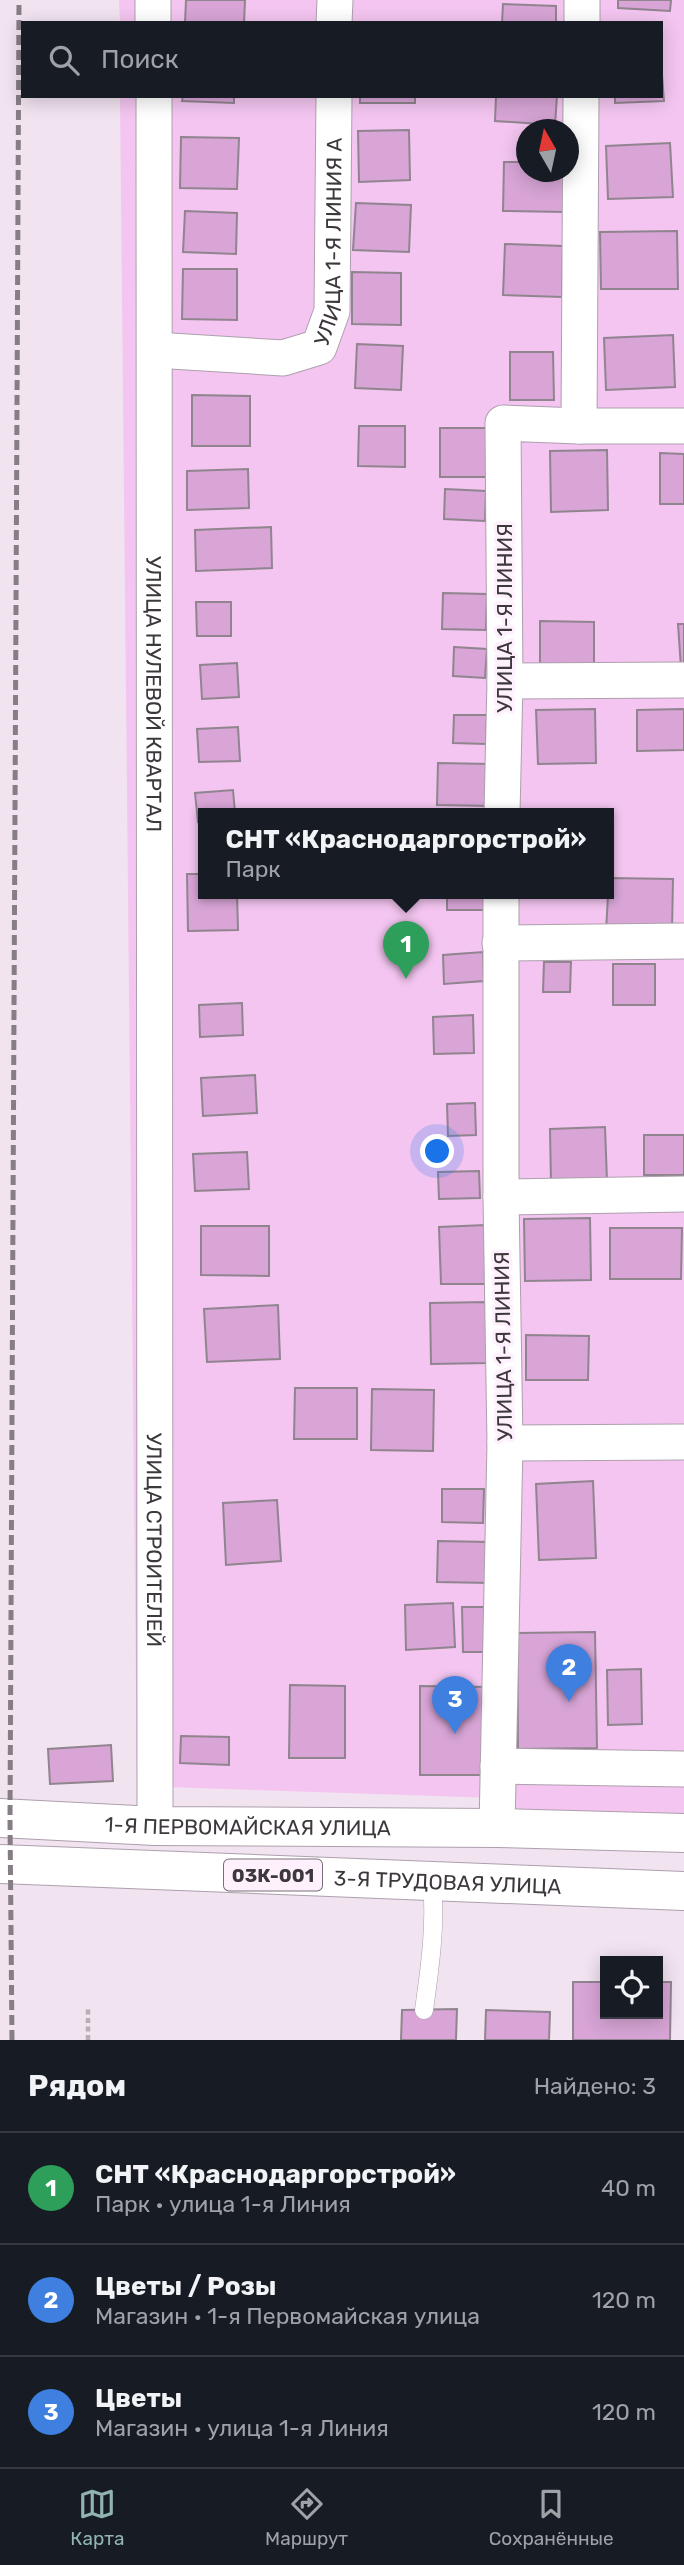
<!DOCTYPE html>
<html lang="ru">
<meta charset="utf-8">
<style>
body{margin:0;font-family:Rubik,sans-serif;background:#20242c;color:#f1f3f6}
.controls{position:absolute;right:21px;bottom:21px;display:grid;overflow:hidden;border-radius:0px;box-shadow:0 4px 18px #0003}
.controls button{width:63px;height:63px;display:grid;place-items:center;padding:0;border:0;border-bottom:2px solid #363941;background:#171b24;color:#f1f3f6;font:35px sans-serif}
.compass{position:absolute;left:516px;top:119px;width:63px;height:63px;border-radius:50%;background:#171b24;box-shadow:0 4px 18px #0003;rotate:351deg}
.you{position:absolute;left:438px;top:1152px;width:24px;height:24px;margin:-18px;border:5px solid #fff;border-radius:50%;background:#1a73e8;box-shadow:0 0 0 10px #1a73e833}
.badge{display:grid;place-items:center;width:46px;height:46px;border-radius:50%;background:#92b4b1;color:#fff;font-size:23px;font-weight:700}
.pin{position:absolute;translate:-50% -58px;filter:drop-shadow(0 2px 4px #0008)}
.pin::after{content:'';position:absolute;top:37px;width:24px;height:21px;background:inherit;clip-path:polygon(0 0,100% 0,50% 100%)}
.popup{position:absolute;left:198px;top:808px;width:416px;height:91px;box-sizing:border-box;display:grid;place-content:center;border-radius:0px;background:#171b24;filter:drop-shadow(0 2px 5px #0005);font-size:23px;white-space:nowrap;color:#9ea1a6}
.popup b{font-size:26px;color:#f1f3f6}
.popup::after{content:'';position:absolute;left:50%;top:100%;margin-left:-14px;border:14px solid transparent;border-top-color:#171b24}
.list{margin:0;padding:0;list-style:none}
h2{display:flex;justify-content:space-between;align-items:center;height:91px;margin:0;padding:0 28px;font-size:30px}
h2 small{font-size:23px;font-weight:400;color:#9ea1a6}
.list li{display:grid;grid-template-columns:46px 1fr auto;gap:21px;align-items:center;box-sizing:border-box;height:112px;padding:0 28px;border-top:2px solid #363941}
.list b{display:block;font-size:26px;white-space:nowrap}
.list p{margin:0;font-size:23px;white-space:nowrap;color:#9ea1a6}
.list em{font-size:23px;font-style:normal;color:#9ea1a6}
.icon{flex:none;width:38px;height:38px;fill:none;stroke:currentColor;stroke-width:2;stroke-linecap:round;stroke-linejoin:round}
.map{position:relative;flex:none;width:684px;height:2040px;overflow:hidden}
.search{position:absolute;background:#171b24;box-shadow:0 4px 18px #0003;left:21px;right:21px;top:21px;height:77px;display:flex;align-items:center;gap:18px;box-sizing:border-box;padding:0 24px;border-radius:0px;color:#9ea1a6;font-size:26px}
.sheet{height:427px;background:#171b24}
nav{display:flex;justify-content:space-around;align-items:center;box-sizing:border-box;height:98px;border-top:2px solid #363941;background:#171b24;font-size:19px;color:#9ea1a6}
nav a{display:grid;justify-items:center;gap:4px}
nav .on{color:#92b4b1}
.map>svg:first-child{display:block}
.green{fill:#f3c5f0;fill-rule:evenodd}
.building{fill:#d8a5d6;stroke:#90848f;stroke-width:2}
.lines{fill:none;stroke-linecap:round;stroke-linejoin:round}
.lane-casing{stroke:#ada0ad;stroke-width:19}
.street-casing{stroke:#ada0ad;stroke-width:37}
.primary-casing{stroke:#ada0ad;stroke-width:40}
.path{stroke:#baaeb9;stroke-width:4.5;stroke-dasharray:5 3.5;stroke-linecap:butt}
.lane{stroke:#fff;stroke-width:18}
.street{stroke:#fff;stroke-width:35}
.primary{stroke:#fff;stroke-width:38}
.rail{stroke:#867d86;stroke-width:5;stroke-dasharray:10 5;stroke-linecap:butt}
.labels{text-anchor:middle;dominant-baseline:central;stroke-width:7;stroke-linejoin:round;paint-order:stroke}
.shield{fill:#fef0fd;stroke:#776f77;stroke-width:2}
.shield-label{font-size:19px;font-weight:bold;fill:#3d383d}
.street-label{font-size:21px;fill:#3d383d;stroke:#fef0fd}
</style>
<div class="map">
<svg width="684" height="2040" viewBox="0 0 684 2040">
<rect width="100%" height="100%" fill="#f1e3f0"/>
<!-- green -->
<path class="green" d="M 119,0 L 684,0 L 684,1833 L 497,1828 L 497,1798 L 137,1786 L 120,96 L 661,96 L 661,23 L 120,23 ZM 526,130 L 568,130 L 568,172 L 526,172 ZM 203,813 L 609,813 L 609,893 L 203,893 Z"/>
<!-- building -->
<path class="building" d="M 186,0 L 245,0 L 244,23 L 185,23 Z
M 618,0 L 671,0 L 670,11 L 618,8 Z
M 503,4 L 556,6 L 556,23 L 502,23 Z
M 661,62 L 664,101 L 615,103 L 615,96 L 661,96 Z
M 183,96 L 234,96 L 234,103 L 182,101 Z
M 360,96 L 415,96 L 415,103 L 360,103 Z
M 496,96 L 557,96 L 555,125 L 495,121 Z
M 409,130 L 410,180 L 359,182 L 358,131 Z
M 181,137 L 239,138 L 237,189 L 180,188 Z
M 670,143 L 673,197 L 608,199 L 606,146 Z
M 504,162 L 526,162 L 526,172 L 565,172 L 564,212 L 503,211 Z
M 356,203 L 411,205 L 409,252 L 353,250 Z
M 185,211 L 237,213 L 236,254 L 183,252 Z
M 677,231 L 678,289 L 601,289 L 600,232 Z
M 505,244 L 563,246 L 562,297 L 503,295 Z
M 183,269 L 237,269 L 237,320 L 182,319 Z
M 352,272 L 401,273 L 401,325 L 352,324 Z
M 673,335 L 675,387 L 606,390 L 604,338 Z
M 357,344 L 403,346 L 401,390 L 355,388 Z
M 510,352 L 553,352 L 554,400 L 510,400 Z
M 192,395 L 250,396 L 250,446 L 192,446 Z
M 359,426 L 405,426 L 405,467 L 358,466 Z
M 440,428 L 489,428 L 489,477 L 440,477 Z
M 607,450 L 608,510 L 551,512 L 550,451 Z
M 660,453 L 684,454 L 684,504 L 660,504 Z
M 248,469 L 249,508 L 187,510 L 187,471 Z
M 445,489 L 486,491 L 485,521 L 444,519 Z
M 271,527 L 272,568 L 196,571 L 195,530 Z
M 443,593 L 487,594 L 486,630 L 442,629 Z
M 196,602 L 231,602 L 231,636 L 197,636 Z
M 540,621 L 594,622 L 594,668 L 540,667 Z
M 678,624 L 684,624 L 684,668 L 681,668 Z
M 454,647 L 487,649 L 485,678 L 453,676 Z
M 237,663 L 239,697 L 202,699 L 200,665 Z
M 595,709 L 596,763 L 538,764 L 536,710 Z
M 684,709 L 684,750 L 637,751 L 637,710 Z
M 454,715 L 487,715 L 486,744 L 453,743 Z
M 238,727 L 240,761 L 199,762 L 197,729 Z
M 438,763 L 491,764 L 490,806 L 437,805 Z
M 233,790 L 235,813 L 203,813 L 203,821 L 198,822 L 195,793 Z
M 187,874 L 203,874 L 203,893 L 237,893 L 238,930 L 188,931 Z
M 609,878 L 673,879 L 672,931 L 606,931 Z
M 447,893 L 486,893 L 486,910 L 447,910 Z
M 483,952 L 484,981 L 444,984 L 443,955 Z
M 544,962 L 571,962 L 570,992 L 543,992 Z
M 613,964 L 655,964 L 655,1005 L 613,1005 Z
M 242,1003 L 243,1035 L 200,1037 L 199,1005 Z
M 473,1015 L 474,1053 L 434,1054 L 433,1017 Z
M 255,1075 L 257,1113 L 203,1116 L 201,1078 Z
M 475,1103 L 476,1135 L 448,1136 L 447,1104 Z
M 605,1127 L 607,1181 L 551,1183 L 550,1129 Z
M 644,1135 L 684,1135 L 684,1175 L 644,1175 Z
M 247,1152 L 249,1189 L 195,1191 L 193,1154 Z
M 479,1171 L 480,1198 L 439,1199 L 438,1172 Z
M 590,1218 L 591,1280 L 525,1281 L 524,1219 Z
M 485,1225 L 486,1284 L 441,1284 L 439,1227 Z
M 201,1226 L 269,1226 L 269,1276 L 201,1275 Z
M 610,1228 L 682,1228 L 681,1279 L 610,1279 Z
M 487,1302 L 487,1363 L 431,1364 L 430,1303 Z
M 278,1305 L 280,1359 L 207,1362 L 204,1309 Z
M 526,1335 L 589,1336 L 588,1380 L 526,1380 Z
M 295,1388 L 357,1388 L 357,1439 L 294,1439 Z
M 372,1389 L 434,1390 L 433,1451 L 371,1450 Z
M 593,1481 L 596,1558 L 539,1560 L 536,1484 Z
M 442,1489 L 484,1489 L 483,1523 L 442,1522 Z
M 277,1500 L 281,1561 L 226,1565 L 223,1503 Z
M 438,1541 L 490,1542 L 490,1583 L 437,1582 Z
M 453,1603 L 455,1647 L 406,1650 L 405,1605 Z
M 462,1607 L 489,1607 L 489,1652 L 463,1652 Z
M 595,1632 L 597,1748 L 518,1749 L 517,1633 Z
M 641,1669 L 642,1724 L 608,1725 L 607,1670 Z
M 290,1685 L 345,1686 L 345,1758 L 289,1758 Z
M 420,1686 L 488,1687 L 487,1775 L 420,1775 Z
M 181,1736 L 229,1737 L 229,1765 L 180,1763 Z
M 111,1745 L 113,1781 L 50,1784 L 48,1749 Z
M 573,1982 L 605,1982 L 605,2014 L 658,2014 L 658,1982 L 671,1982 L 670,2040 L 573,2040 Z
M 457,2009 L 456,2040 L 401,2040 L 402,2010 Z
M 486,2010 L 550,2012 L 549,2040 L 485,2040 Z"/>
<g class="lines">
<defs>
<path id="lane" d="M 424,2010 C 430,1967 436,1925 432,1882"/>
<g id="street">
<path d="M 153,0 L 153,23"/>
<path d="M 334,23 L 335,0"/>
<path d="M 582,23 L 582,0"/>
<path id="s1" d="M 154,96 L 155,1826"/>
<path id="s2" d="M 155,350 L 283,358 L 319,347 L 332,311 L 334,96"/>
<path d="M 579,426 L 581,96"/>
<path d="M 505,681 L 684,680"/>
<path d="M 502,813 L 505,681 L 503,423 L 579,426 L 684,426"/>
<path d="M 500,943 L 684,941"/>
<path d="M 501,1197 L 684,1194"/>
<path d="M 505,1443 L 684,1442"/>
<path d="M 498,1766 L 684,1769"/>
<path d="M 497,1828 L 505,1443 L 501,1197 L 501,893"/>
</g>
<g id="primary">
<path id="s3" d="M 0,1818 L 155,1826 L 497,1828 L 684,1833"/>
<path id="s4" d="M 0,1864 L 684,1891"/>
</g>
</defs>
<!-- lane casing -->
<use href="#lane" class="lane-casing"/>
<!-- street casing -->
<use href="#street" class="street-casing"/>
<!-- primary casing -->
<use href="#primary" class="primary-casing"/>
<!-- path -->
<path class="path" d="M 88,2040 L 88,2008"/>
<!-- lane -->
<use href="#lane" class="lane"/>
<!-- street -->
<use href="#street" class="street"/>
<!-- primary -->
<use href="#primary" class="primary"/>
<!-- rail -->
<path class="rail" d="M 12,2040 L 10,1819 L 19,0"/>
</g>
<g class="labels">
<!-- shield labels -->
<rect class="shield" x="224" y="1859.5" width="98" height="31" rx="5"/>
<g class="shield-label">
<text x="273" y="1875">03К-001</text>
</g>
<!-- street labels -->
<g class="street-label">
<text stroke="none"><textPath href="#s2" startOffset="273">УЛИЦА 1-Я ЛИНИЯ А</textPath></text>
<text transform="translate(504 618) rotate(-90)">УЛИЦА 1-Я ЛИНИЯ</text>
<text stroke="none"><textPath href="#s1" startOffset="598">УЛИЦА НУЛЕВОЙ КВАРТАЛ</textPath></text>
<text transform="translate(503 1346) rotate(-91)">УЛИЦА 1-Я ЛИНИЯ</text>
<text stroke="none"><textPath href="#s1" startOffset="1444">УЛИЦА СТРОИТЕЛЕЙ</textPath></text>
<text stroke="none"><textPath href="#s3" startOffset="248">1-Я ПЕРВОМАЙСКАЯ УЛИЦА</textPath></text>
<text stroke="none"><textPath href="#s4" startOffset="448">3-Я ТРУДОВАЯ УЛИЦА</textPath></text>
</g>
</g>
</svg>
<div class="controls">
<button><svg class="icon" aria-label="locate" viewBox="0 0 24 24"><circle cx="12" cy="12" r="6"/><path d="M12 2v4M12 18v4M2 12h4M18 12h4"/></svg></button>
</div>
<svg class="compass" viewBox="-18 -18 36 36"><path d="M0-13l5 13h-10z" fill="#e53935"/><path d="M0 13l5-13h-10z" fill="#9ea1a6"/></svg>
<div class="you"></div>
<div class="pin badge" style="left:406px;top:979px;background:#2e9e5b">1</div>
<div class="popup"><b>СНТ «Краснодаргорстрой»</b>Парк</div>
<div class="pin badge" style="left:569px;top:1702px;background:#3f7fe0">2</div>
<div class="pin badge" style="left:455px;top:1734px;background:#3f7fe0">3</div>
<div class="search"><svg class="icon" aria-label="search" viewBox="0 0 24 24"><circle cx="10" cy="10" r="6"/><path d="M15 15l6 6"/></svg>Поиск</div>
</div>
<section class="sheet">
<h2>Рядом<small>Найдено: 3</small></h2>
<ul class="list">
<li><span class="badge" style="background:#2e9e5b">1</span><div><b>СНТ «Краснодаргорстрой»</b><p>Парк · улица 1-я Линия</p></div><em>40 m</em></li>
<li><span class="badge" style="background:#3f7fe0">2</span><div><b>Цветы / Розы</b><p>Магазин · 1-я Первомайская улица</p></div><em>120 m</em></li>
<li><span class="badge" style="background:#3f7fe0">3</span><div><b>Цветы</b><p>Магазин · улица 1-я Линия</p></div><em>120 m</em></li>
</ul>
</section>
<nav>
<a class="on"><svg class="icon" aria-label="map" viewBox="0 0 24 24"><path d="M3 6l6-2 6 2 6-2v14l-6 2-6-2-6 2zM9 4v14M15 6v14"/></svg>Карта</a>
<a><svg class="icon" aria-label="directions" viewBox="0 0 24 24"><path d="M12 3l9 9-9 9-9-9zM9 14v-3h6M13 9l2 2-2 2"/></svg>Маршрут</a>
<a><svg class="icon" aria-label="saved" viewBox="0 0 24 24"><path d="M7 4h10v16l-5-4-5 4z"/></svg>Сохранённые</a>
</nav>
